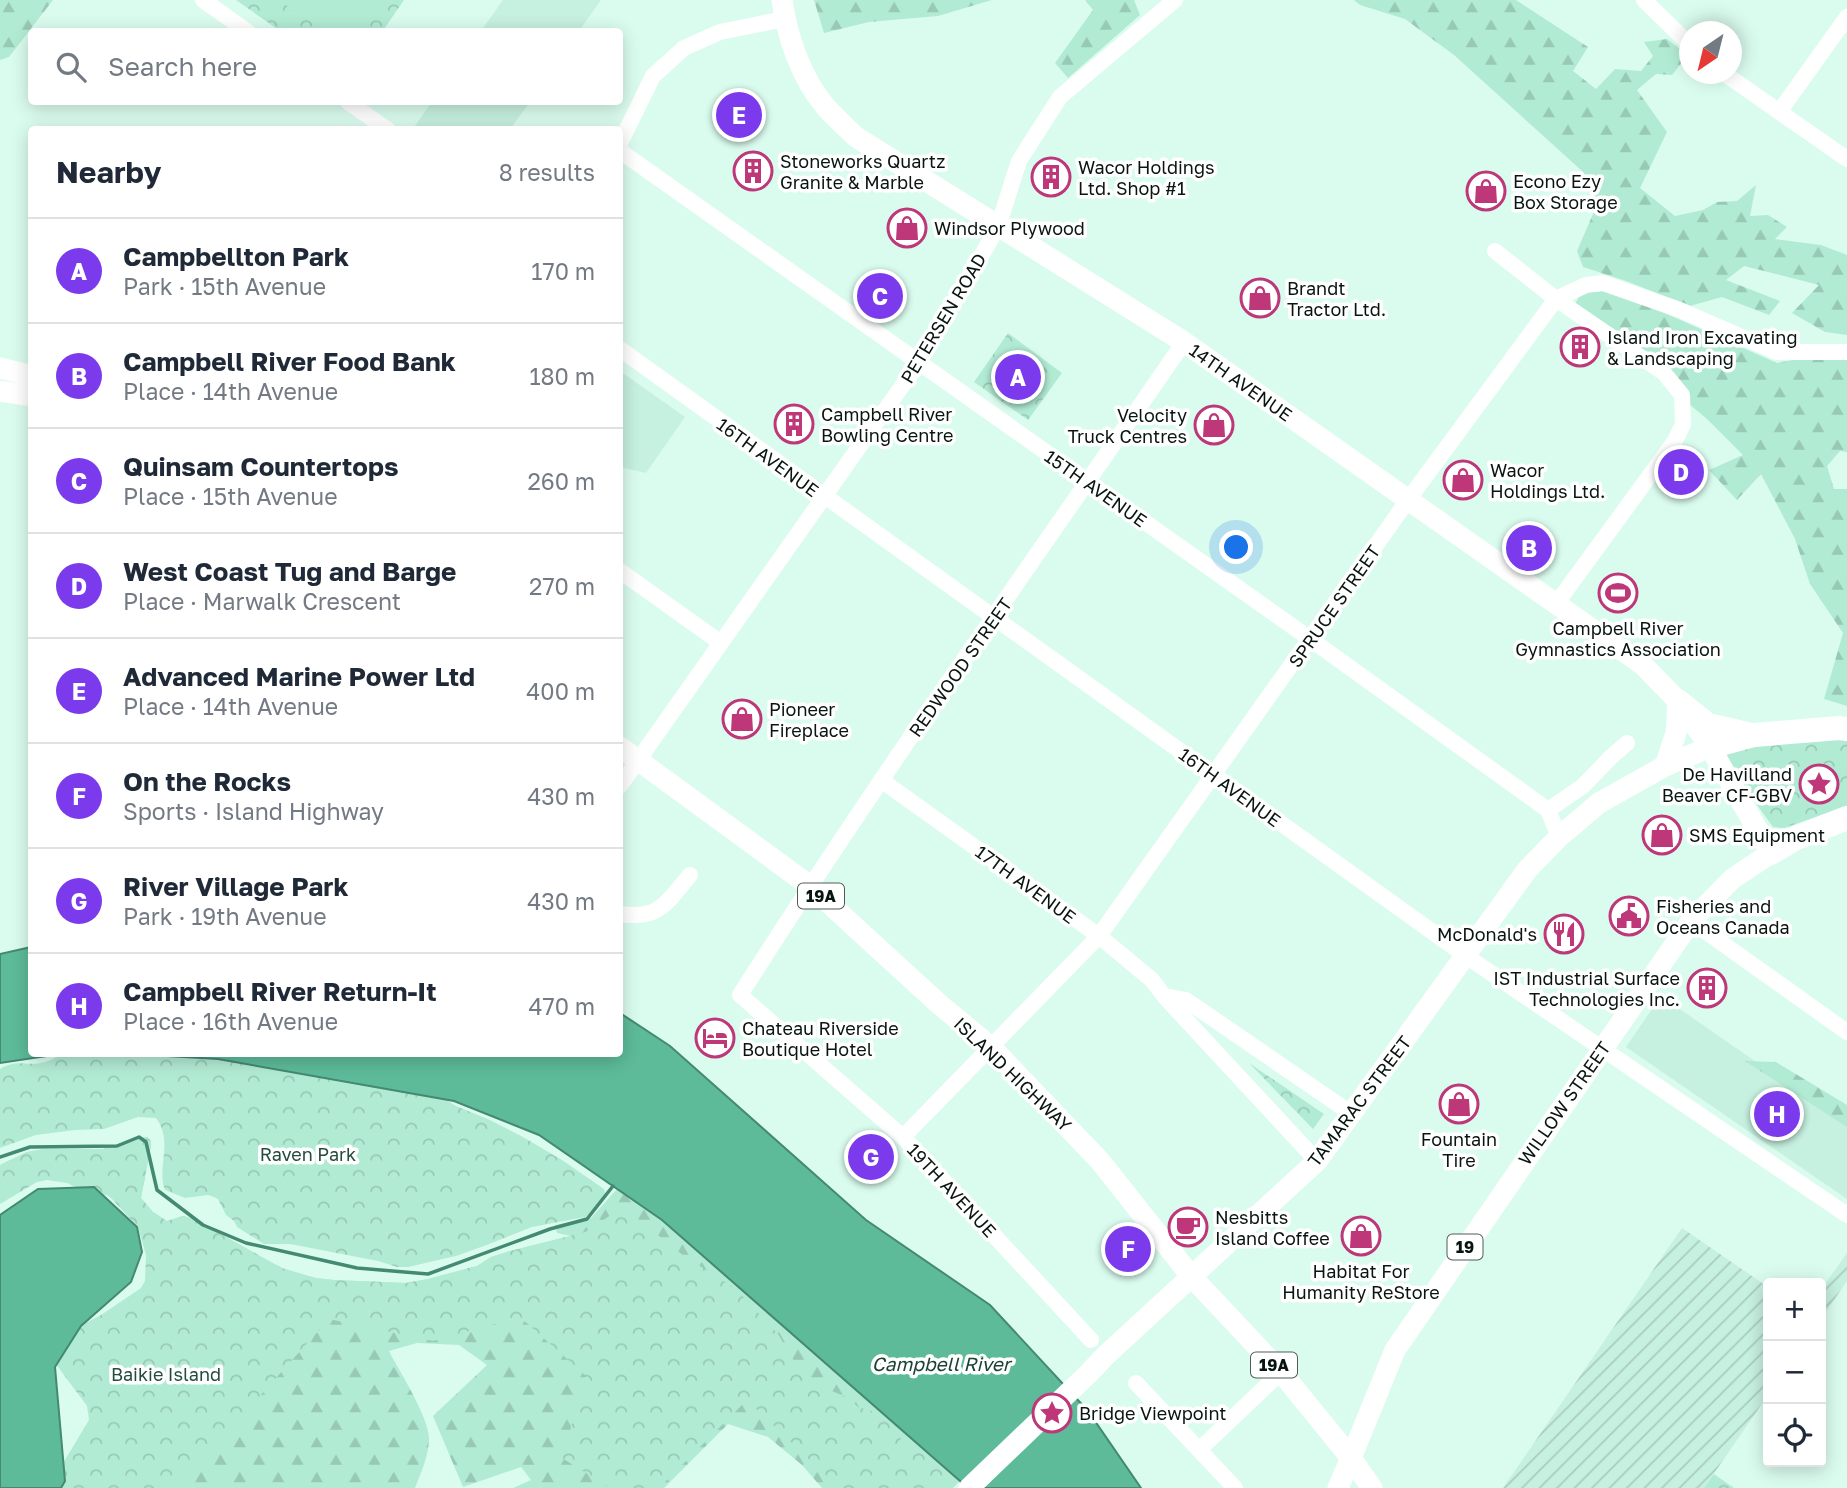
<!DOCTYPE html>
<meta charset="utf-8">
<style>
body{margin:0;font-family:"Golos Text",sans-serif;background:#f6f6f7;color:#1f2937}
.controls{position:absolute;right:21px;bottom:21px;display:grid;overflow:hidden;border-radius:7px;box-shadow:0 4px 18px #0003}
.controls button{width:63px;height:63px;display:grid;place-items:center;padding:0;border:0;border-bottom:2px solid #e0e1e3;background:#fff;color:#1f2937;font:35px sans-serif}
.compass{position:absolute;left:1679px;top:21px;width:63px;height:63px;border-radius:50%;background:#fff;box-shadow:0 4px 18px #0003;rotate:215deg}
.you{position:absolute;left:1237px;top:548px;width:24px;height:24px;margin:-18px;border:5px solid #fff;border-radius:50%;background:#1a73e8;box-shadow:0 0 0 10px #1a73e833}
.badge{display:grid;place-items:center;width:46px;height:46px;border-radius:50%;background:#7c3aed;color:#fff;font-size:23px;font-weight:700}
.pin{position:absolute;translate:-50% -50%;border:4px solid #fff;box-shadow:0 2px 7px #0006}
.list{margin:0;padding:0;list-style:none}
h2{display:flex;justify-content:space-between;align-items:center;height:91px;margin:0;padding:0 28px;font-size:30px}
h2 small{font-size:23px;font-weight:400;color:#747a83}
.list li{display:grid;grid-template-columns:46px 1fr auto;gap:21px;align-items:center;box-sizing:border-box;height:105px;padding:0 28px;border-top:2px solid #e0e1e3}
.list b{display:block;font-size:26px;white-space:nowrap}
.list p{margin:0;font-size:23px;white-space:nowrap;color:#747a83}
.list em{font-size:23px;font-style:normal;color:#747a83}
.icon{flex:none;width:38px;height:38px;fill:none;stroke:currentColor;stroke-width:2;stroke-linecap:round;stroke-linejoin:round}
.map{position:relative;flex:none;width:1847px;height:1488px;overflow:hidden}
.search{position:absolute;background:#fff;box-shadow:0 4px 18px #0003;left:28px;top:28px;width:595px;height:77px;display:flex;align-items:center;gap:18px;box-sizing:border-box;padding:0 24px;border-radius:7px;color:#747a83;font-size:26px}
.panel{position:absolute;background:#fff;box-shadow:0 4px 18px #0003;left:28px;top:126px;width:595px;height:931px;border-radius:7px}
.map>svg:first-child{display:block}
.built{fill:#c6f0df}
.industrial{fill:url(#industrial-furrows)}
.forest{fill:url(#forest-firs)}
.park{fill:url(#park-crowns)}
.garden{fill:#b2ebd4}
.water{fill:#5dbb9a;stroke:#448971;stroke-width:2}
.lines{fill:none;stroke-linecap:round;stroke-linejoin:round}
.stream{stroke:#448971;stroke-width:3.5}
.minor{stroke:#fff;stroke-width:16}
.major{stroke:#fff;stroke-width:21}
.highway{stroke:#fff;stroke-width:24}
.labels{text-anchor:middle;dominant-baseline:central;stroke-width:7;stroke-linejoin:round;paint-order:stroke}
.shield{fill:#fff;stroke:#535b58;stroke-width:2}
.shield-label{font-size:16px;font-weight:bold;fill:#091510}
.poi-label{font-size:18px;fill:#091510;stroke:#fff;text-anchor:start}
.street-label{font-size:18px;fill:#091510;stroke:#fff}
.park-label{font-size:18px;fill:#234c3e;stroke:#fff}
.water-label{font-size:19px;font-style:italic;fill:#1a4335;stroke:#fff}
</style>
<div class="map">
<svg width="1847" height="1488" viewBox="0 0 1847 1488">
<defs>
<pattern id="industrial-furrows" width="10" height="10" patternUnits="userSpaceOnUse" patternTransform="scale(1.75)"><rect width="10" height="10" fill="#c6f0df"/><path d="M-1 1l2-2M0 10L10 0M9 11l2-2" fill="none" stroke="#a9cdbe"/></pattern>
<pattern id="forest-firs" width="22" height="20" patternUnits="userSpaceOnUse" patternTransform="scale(1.75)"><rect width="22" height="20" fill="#b2ebd4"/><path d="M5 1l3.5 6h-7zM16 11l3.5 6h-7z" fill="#98c9b5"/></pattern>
<pattern id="park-crowns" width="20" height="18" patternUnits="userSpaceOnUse" patternTransform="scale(1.75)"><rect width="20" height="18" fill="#b2ebd4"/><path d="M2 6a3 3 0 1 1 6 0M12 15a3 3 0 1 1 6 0" fill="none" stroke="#98c9b5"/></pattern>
</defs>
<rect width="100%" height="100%" fill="#dafcee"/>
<!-- built -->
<path class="built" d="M 503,0 L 601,0 L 579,31 L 481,31 Z
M 432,102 L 530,102 L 510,129 L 418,129 L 414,127 Z
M 620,371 L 685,417 L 646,473 L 620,467 Z
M 1661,996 L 1847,1125 L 1847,1199 L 1626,1047 Z"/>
<!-- industrial -->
<path class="industrial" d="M 1682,1228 L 1768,1287 L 1768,1395 L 1704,1488 L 1503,1488 Z
M 1847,1253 L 1847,1281 L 1821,1319 L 1821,1290 Z"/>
<!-- forest -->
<path class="forest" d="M 0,0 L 53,0 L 9,57 L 0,60 Z
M 814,0 L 992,0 L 938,16 L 869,22 L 824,33 Z
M 1085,0 L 1134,0 L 1140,15 L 1068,78 L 1055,63 L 1093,10 Z
M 1354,0 L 1516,0 L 1588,47 L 1573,71 L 1596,89 L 1615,69 L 1641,71 L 1653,56 L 1644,42 L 1667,39 L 1688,55 L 1672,75 L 1656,74 L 1637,90 L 1667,132 L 1640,188 L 1675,216 L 1703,210 L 1717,202 L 1737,201 L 1756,185 L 1750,216 L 1768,215 L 1787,227 L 1775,239 L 1821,245 L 1847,255 L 1847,335 L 1825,332 L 1792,313 L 1819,285 L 1744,266 L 1726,280 L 1780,301 L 1769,315 L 1722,297 L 1690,306 L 1626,281 L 1583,267 L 1577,251 L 1596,207 L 1595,187 L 1582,171 L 1454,55 L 1405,19 L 1360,5 Z
M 1587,284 L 1631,298 L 1777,363 L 1847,350 L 1847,452 L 1840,451 L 1827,466 L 1834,489 L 1847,489 L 1847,706 L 1824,699 L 1843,633 L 1810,584 L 1795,539 L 1761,474 L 1737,500 L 1709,470 L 1743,455 L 1707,419 L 1573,307 Z
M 1745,1061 L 1776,1062 L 1847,1105 L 1847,1127 Z
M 147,1137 L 151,1141 L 151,1145 L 141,1198 L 153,1212 L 167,1221 L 183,1216 L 194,1219 L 282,1268 L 316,1278 L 334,1280 L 406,1283 L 428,1279 L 477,1266 L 491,1257 L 510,1251 L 571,1236 L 557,1233 L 555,1225 L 591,1218 L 617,1189 L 662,1220 L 960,1481 L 953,1488 L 822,1488 L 802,1465 L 768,1437 L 728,1424 L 664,1488 L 513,1488 L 531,1480 L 521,1467 L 463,1487 L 433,1416 L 487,1365 L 459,1345 L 417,1343 L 389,1351 C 399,1371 431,1420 429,1441 C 428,1457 421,1473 415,1488 L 161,1488 L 150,1224 L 132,1196 L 0,1165 L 27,1152 L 44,1149 L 103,1149 L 136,1138 Z"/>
<!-- park -->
<path class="park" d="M 236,0 L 404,0 L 382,32 L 280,31 Z
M 1008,333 L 1062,373 L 1028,420 L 974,382 Z
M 1847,737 L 1847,806 L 1784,828 L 1773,827 L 1728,765 L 1726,758 L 1727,753 L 1734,749 Z
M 62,1054 L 245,1054 L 443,1098 L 456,1106 L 490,1120 L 523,1137 L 562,1160 L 604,1189 L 605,1193 L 592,1213 L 585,1217 L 532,1227 L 484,1246 L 456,1256 L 408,1267 L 397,1267 L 378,1261 L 290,1244 L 264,1244 L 237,1227 L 234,1221 L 226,1215 L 218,1199 L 214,1197 L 208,1195 L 185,1198 L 165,1190 C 156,1168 174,1142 156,1118 L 138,1117 L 104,1129 L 75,1130 L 36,1135 L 0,1148 L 0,1069 C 18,1059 23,1066 40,1063 C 48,1062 55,1058 62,1054 Z
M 1249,1063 L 1324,1114 L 1313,1129 Z
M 147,1137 L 151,1141 L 151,1145 L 141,1198 L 153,1212 L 167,1221 L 183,1216 L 194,1219 L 263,1259 L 289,1271 L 316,1278 L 334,1280 L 406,1283 L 428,1279 L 477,1266 L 491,1257 L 510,1251 L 585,1232 L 623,1207 L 684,1256 L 736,1289 L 778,1334 L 797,1366 L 804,1373 L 827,1389 L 849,1398 L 858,1407 L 875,1412 L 884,1417 L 898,1433 L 904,1446 C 910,1450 917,1445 924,1446 L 956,1477 L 942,1488 L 839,1488 L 747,1400 L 659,1488 L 610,1488 L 562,1458 L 586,1376 L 520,1317 L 433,1341 L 329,1319 L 177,1488 L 48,1488 L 89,1420 L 87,1406 L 55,1363 L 78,1327 L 101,1315 L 141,1288 L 145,1281 L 146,1255 L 138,1227 L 112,1199 L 107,1195 L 88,1193 L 67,1183 L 47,1180 L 37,1182 L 0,1204 L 0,1165 L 27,1152 L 44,1149 L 103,1149 L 136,1138 Z
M 1714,1474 L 1734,1488 L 1704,1488 Z"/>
<!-- garden -->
<path class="garden" d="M 278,0 L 373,0 L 351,31 L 325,31 Z"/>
<!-- water -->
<path class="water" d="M 31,947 L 32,1054 L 60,1054 L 0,1063 L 0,954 Z
M 620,1013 L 670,1046 L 866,1220 L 990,1305 L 1088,1411 L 1141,1488 L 968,1488 L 662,1220 L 539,1135 L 454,1101 L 218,1059 L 133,1054 L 620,1054 Z
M 94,1187 L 137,1227 L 142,1252 L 131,1282 L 81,1326 L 55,1367 L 65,1481 L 61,1488 L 0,1488 L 0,1215 L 38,1189 Z"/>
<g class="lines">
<!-- stream -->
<path class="stream" d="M 0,1157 L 30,1147 L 117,1146 L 139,1137 L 146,1142 L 157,1190 L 203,1225 L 246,1243 L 357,1268 L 428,1274 L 550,1229 L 587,1219 L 613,1186"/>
<!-- minor -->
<path class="minor" d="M 203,0 L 248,32
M 1644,0 L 1689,44
M 1725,74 L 1847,159
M 348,102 L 388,130
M 1779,112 L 1847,17
M 620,143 L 653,76 L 684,48 L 720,32 L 784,19
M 620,151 L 1299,631 L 1548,810 L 1559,837
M 1495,251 L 1556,299 L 1664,373 L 1682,395 L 1683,424 L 1675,441 L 1556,604
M 620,349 L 1466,956 L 1847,1215
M 620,571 L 721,643
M 881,780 L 1099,936 L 1152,980 L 1164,996 L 1317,1161
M 620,786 L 919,362 L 998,227 L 1019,161 L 1060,97 L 1175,0
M 1548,810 L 1583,786 L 1611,757 L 1627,743
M 620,914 C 660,920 666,903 690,875
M 1691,921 L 1847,1032
M 1164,996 L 1186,1000 L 1352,1114
M 903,1137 L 1099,936 L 1408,500 L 1556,299 L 1586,285 L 1603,283 L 1680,310 L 1776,352 L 1847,352
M 1091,1340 L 903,1137 L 740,995 C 881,773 1035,559 1184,342
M 1136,1383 L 1235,1488
M 1199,1450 L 1281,1372"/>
<!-- major -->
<path class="major" d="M 782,0 C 787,36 801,78 825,106 C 834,117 846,127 856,137 L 1184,342 L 1643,665 L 1678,701 L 1710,747 L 1771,853 L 1732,879 L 1691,921 L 1395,1350 L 1351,1458 L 1338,1488
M 0,368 L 32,376
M 0,391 L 32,396
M 620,747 L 810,886 L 939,1004 L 991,1047 L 1100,1161 L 1191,1276 L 1281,1372 L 1351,1458 L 1372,1488
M 1665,766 L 1676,733 L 1678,701
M 969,1488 L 1088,1374 L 1105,1356 L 1317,1161 L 1527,870 L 1559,837 L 1599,803 L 1665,766 L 1710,747"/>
<!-- highway -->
<path class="highway" d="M 1678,701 L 1708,725 L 1747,734
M 1710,747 L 1754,735 L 1839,728 L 1847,729
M 1771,853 L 1796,838 L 1847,818"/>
</g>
<!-- icons -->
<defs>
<symbol id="building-ring" viewBox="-11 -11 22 22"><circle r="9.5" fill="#fff" stroke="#bd3779" stroke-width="1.5"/><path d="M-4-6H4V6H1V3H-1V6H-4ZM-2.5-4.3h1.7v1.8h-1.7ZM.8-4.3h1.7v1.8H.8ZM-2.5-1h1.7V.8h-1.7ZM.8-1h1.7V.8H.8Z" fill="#bd3779"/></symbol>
<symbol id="shop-ring" viewBox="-11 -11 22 22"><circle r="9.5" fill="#fff" stroke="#bd3779" stroke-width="1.5"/><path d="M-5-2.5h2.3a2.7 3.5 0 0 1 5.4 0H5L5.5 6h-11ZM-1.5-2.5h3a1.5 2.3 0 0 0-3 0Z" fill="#bd3779"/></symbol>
<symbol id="stadium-ring" viewBox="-11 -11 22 22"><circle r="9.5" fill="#fff" stroke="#bd3779" stroke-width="1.5"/><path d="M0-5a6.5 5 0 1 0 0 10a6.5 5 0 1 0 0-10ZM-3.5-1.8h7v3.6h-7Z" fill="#bd3779"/></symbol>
<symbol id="sight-ring" viewBox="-11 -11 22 22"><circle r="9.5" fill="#fff" stroke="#bd3779" stroke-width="1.5"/><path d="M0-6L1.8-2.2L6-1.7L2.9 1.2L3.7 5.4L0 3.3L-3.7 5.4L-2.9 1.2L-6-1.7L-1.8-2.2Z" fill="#bd3779"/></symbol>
<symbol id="civic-ring" viewBox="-11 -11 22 22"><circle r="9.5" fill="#fff" stroke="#bd3779" stroke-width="1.5"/><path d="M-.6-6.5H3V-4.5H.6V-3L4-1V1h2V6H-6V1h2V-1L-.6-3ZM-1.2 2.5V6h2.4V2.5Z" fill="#bd3779"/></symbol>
<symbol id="restaurant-ring" viewBox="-11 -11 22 22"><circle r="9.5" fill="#fff" stroke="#bd3779" stroke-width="1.5"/><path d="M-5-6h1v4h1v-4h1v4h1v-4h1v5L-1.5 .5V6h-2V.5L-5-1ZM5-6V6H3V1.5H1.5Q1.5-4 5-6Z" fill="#bd3779"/></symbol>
<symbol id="hotel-ring" viewBox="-11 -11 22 22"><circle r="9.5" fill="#fff" stroke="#bd3779" stroke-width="1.5"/><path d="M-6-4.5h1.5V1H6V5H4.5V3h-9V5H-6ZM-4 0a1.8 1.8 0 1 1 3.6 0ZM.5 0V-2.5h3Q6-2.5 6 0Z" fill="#bd3779"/></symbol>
<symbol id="cafe-ring" viewBox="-11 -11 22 22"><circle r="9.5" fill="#fff" stroke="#bd3779" stroke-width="1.5"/><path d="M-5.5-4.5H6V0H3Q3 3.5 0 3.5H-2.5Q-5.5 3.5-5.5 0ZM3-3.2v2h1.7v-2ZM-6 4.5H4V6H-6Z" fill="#bd3779"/></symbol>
</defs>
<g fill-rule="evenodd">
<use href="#building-ring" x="731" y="149" width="44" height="44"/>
<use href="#building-ring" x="1029" y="155" width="44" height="44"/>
<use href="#shop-ring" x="1464" y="169" width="44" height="44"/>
<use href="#shop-ring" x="885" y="206" width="44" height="44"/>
<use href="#shop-ring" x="1238" y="276" width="44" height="44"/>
<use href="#building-ring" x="1558" y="325" width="44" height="44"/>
<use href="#building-ring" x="772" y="402" width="44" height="44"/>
<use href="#shop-ring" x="1192" y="403" width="44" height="44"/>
<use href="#shop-ring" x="1441" y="458" width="44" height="44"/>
<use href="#stadium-ring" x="1596" y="571" width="44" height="44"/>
<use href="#shop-ring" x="720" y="697" width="44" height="44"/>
<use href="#sight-ring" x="1797" y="762" width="44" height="44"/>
<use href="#shop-ring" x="1640" y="813" width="44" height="44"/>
<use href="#civic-ring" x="1607" y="894" width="44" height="44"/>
<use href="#restaurant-ring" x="1542" y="912" width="44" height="44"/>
<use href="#building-ring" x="1685" y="966" width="44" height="44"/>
<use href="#hotel-ring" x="693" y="1016" width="44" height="44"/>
<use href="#shop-ring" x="1437" y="1082" width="44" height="44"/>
<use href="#cafe-ring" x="1166" y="1205" width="44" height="44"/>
<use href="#shop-ring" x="1339" y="1214" width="44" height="44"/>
<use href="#sight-ring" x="1030" y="1391" width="44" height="44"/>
</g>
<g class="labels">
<!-- shield labels -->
<g class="shield">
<rect x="798" y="883.5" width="46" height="25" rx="5"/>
<rect x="1447.5" y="1234.5" width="35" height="25" rx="5"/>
<rect x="1251" y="1352.5" width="46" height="25" rx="5"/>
</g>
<g class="shield-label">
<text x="821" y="896">19A</text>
<text x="1465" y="1247">19</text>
<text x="1274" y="1365">19A</text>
</g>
<!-- poi labels -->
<g class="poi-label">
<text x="780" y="161">Stoneworks Quartz<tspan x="780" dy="21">Granite &amp; Marble</tspan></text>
<text x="1078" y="167">Wacor Holdings<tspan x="1078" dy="21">Ltd. Shop #1</tspan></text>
<text x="1513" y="181">Econo Ezy<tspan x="1513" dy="21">Box Storage</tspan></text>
<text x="934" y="228">Windsor Plywood</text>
<text x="1287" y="288">Brandt<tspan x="1287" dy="21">Tractor Ltd.</tspan></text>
<text x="1607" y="337">Island Iron Excavating<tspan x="1607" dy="21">&amp; Landscaping</tspan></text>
<text x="821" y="414">Campbell River<tspan x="821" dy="21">Bowling Centre</tspan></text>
<text x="1187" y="415" text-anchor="end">Velocity<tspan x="1187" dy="21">Truck Centres</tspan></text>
<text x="1490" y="470">Wacor<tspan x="1490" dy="21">Holdings Ltd.</tspan></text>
<text x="1618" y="628" text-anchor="middle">Campbell River<tspan x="1618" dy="21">Gymnastics Association</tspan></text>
<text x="769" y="709">Pioneer<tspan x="769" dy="21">Fireplace</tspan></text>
<text x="1792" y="774" text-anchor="end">De Havilland<tspan x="1792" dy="21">Beaver CF-GBV</tspan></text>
<text x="1689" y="835">SMS Equipment</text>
<text x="1656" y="906">Fisheries and<tspan x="1656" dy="21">Oceans Canada</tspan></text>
<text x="1537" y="934" text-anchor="end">McDonald's</text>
<text x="1680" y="978" text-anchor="end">IST Industrial Surface<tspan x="1680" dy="21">Technologies Inc.</tspan></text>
<text x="742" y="1028">Chateau Riverside<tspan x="742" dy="21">Boutique Hotel</tspan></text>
<text x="1459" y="1139" text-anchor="middle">Fountain<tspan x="1459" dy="21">Tire</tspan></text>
<text x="1215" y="1217">Nesbitts<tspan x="1215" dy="21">Island Coffee</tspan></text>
<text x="1361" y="1271" text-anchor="middle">Habitat For<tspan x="1361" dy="21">Humanity ReStore</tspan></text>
<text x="1079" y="1413">Bridge Viewpoint</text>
</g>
<!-- street labels -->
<g class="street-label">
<text transform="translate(943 318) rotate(-59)">PETERSEN ROAD</text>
<text transform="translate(1241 382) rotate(35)">14TH AVENUE</text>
<text transform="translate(768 457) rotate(36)">16TH AVENUE</text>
<text transform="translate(1096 488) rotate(35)">15TH AVENUE</text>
<text transform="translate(1334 606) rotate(-55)">SPRUCE STREET</text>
<text transform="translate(960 667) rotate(-55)">REDWOOD STREET</text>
<text transform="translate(1230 787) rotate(36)">16TH AVENUE</text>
<text transform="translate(1026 884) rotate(36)">17TH AVENUE</text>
<text transform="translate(1013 1074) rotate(44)">ISLAND HIGHWAY</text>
<text transform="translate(1359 1101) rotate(-53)">TAMARAC STREET</text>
<text transform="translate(1564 1103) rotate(-55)">WILLOW STREET</text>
<text transform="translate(952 1190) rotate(47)">19TH AVENUE</text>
</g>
<!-- park labels -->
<g class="park-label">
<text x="308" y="1154">Raven Park</text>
<text x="166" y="1374">Baikie Island</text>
</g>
<!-- water labels -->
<g class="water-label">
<text x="941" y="1363">Campbell River</text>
</g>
</g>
</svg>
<div class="controls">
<button>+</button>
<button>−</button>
<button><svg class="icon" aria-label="locate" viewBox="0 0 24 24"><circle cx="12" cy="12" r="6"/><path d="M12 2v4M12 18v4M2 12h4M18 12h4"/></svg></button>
</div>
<svg class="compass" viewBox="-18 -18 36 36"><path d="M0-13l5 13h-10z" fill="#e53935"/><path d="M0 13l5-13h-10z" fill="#747a83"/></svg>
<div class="you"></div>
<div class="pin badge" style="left:1018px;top:377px">A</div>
<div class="pin badge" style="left:1529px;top:548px">B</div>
<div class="pin badge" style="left:880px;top:296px">C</div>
<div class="pin badge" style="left:1681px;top:472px">D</div>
<div class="pin badge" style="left:739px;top:115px">E</div>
<div class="pin badge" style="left:1128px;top:1249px">F</div>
<div class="pin badge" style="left:871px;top:1157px">G</div>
<div class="pin badge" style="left:1777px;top:1114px">H</div>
<div class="search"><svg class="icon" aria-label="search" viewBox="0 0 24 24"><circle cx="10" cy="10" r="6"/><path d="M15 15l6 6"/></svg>Search here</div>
<section class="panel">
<h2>Nearby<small>8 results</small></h2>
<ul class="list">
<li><span class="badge">A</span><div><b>Campbellton Park</b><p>Park · 15th Avenue</p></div><em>170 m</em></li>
<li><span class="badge">B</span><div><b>Campbell River Food Bank</b><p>Place · 14th Avenue</p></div><em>180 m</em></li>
<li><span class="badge">C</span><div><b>Quinsam Countertops</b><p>Place · 15th Avenue</p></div><em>260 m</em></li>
<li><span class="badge">D</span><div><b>West Coast Tug and Barge</b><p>Place · Marwalk Crescent</p></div><em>270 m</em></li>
<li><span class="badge">E</span><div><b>Advanced Marine Power Ltd</b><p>Place · 14th Avenue</p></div><em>400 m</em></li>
<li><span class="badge">F</span><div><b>On the Rocks</b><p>Sports · Island Highway</p></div><em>430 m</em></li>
<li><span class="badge">G</span><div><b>River Village Park</b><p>Park · 19th Avenue</p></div><em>430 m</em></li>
<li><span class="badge">H</span><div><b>Campbell River Return-It</b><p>Place · 16th Avenue</p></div><em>470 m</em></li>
</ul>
</section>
</div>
